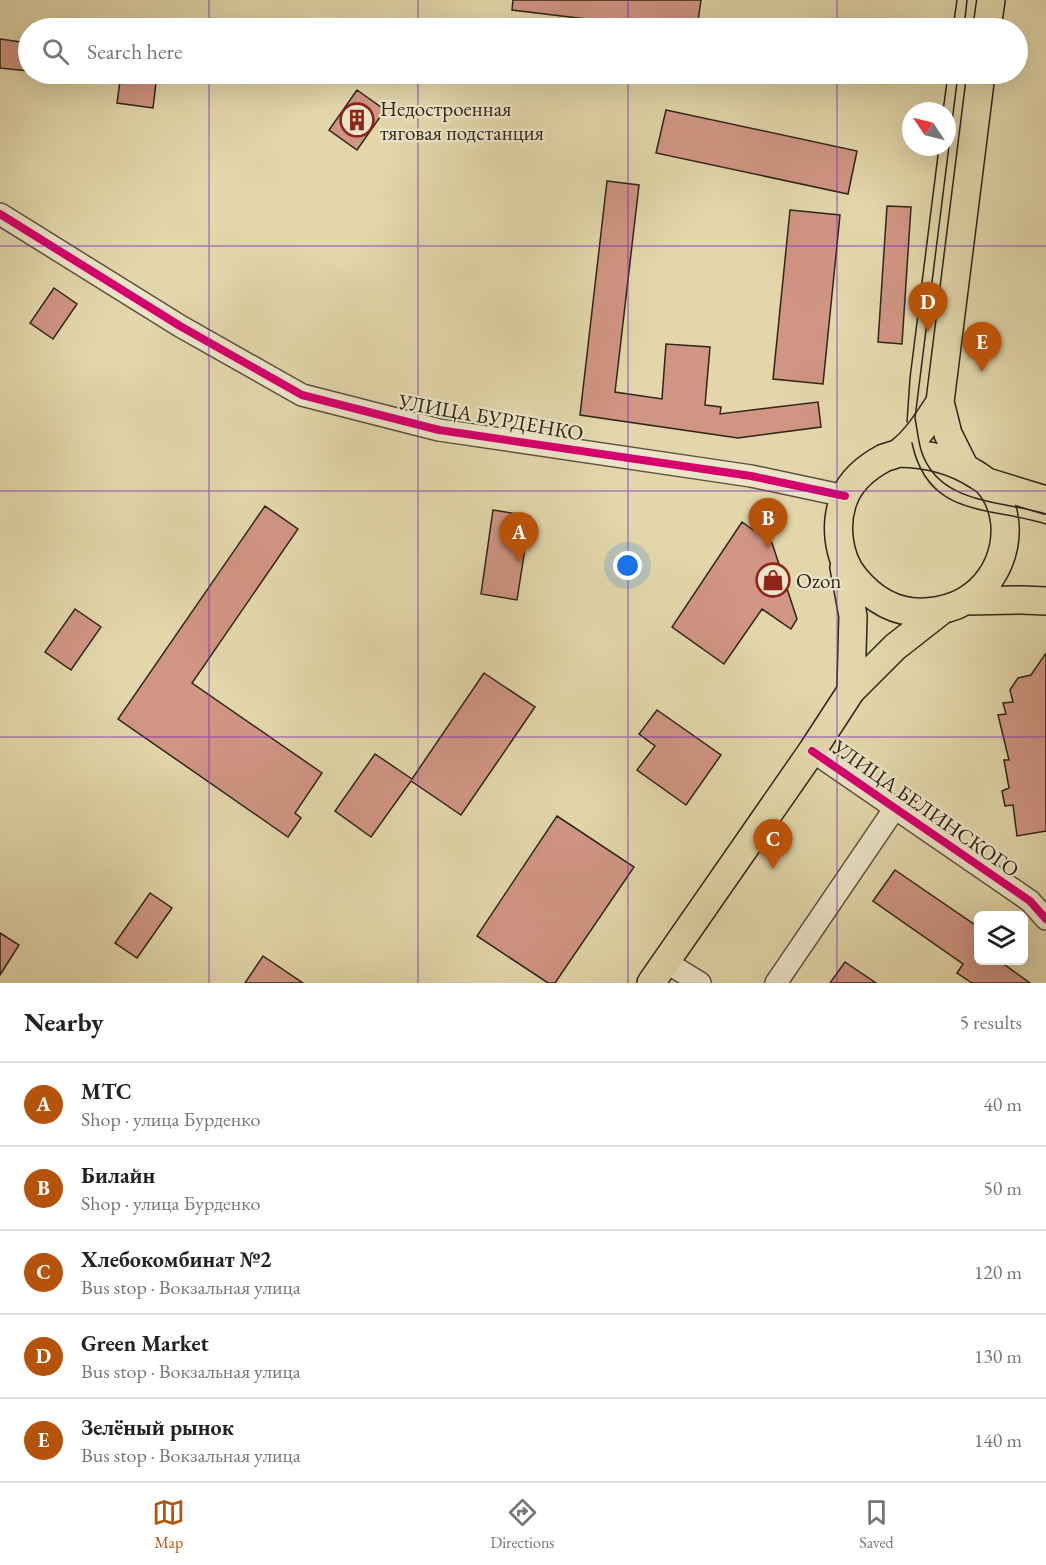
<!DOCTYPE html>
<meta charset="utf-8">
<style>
body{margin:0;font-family:"EB Garamond",serif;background:#f2f2f2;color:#222}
.controls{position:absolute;right:18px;bottom:18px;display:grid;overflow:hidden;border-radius:9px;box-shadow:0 6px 24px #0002}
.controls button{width:54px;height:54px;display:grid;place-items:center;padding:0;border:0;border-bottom:2px solid #e0e0e0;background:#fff;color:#222;font:30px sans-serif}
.compass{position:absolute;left:902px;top:102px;width:54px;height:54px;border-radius:50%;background:#fff;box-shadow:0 6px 24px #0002;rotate:305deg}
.you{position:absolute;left:628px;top:566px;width:21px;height:21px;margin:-15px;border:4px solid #fff;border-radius:50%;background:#1a73e8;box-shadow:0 0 0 9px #1a73e833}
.badge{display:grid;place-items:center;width:39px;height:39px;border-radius:50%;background:#b45309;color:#fff;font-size:20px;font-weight:700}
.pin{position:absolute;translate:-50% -50px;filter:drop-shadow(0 2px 3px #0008)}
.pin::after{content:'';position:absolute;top:32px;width:21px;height:18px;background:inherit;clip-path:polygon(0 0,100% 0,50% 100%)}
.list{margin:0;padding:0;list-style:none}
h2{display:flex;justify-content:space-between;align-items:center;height:78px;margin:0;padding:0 24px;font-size:26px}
h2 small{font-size:20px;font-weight:400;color:#767676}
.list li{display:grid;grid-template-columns:39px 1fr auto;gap:18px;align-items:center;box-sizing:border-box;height:84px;padding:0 24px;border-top:2px solid #e0e0e0}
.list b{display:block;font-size:22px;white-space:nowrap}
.list p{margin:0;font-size:20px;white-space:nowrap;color:#767676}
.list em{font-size:20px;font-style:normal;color:#767676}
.icon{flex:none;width:33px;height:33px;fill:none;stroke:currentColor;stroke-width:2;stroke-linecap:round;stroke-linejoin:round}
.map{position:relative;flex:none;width:1046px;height:983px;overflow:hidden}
.search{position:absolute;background:#fff;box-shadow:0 6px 24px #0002;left:18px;right:18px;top:18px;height:66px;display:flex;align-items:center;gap:15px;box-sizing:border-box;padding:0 21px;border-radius:33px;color:#767676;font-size:22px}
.sheet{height:498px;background:#fff}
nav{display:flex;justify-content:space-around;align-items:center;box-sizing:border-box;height:84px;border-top:2px solid #e0e0e0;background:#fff;font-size:16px;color:#767676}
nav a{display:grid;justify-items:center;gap:3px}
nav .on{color:#b45309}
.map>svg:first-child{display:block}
.building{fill:#d09583;stroke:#2e251b;stroke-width:1.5}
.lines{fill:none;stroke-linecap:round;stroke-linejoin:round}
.minor-casing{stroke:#5b513f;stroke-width:24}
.major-casing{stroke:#2e251b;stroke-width:30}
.minor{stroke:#ece4c8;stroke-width:21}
.major{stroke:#e2d6aa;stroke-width:27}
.tram{stroke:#2e251b;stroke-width:1.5}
.cycleway-casing{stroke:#ece4c8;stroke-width:11}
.cycleway{stroke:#d6006c;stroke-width:8}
.grid{fill:none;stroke:#7b2cbf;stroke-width:1.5;stroke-opacity:0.55}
.labels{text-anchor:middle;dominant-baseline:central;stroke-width:4.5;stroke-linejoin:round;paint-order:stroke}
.poi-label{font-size:21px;fill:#2e251b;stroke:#ece4c8;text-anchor:start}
.street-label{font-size:21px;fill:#2e251b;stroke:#ece4c8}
</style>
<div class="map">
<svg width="1046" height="983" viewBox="0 0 1046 983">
<rect width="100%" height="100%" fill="#e2d6aa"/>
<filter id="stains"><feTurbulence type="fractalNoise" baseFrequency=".00333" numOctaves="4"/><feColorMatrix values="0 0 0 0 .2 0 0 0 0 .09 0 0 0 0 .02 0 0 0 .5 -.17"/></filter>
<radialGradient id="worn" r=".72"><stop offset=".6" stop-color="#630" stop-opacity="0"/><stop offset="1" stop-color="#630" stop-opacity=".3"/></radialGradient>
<!-- building -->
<path class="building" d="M 513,0 L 701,0 L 697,28 L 661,28 L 512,10 Z
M 0,39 L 28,43 L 28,71 L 0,68 Z
M 121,74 L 157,74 L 153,108 L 117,103 Z
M 357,90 L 385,110 L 357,150 L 329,130 Z
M 666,110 L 857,151 L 848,194 L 656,153 Z
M 607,181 L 639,185 L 615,392 L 662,399 L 666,344 L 710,347 L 705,405 L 721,407 L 720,414 L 818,402 L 821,427 L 738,438 L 580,415 Z
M 887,206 L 911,207 L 902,344 L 878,342 Z
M 790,210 L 840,215 L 823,384 L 773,379 Z
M 54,288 L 77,304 L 53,339 L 30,323 Z
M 265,506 L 298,529 L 192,683 L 322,773 L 295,813 L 301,818 L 288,837 L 118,719 Z
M 493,510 L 530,516 L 517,600 L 481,594 Z
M 742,522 L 772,543 L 797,619 L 791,629 L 762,609 L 724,664 L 672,627 Z
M 75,609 L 101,627 L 71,670 L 45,652 Z
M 1046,653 L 1046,831 L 1017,836 L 1013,805 L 1005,806 L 1002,791 L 1009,788 L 1004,760 L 1009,760 L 998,715 L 1006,714 L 1003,703 L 1013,702 L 1010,690 L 1018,678 L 1031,675 Z
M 484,673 L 535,707 L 461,815 L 411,781 L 371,837 L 335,811 L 375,754 L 412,779 Z
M 657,710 L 721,755 L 686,805 L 637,770 L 655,746 L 639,734 Z
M 557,816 L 634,867 L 555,983 L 548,983 L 477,936 Z
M 895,870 L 978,927 L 978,960 L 998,960 L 1030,983 L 972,983 L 957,973 L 963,964 L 873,901 Z
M 150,893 L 172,908 L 137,958 L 115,943 Z
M 0,933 L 19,945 L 0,975 Z
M 263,956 L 303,983 L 245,983 Z
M 845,962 L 876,983 L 830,983 Z"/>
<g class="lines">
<defs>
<path id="minor" d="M 0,214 L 180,326 L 302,395 L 439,430 L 751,476 L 845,496
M 812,751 L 1030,901 L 1046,919
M 666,962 L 700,983
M 776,983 L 895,808"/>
<path id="major" d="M 987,28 L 991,0
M 899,453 C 928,454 952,459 977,475 C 980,477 985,480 988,483 C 1019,519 1006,578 965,601 C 953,608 939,611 926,612 C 897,614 873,600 855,578 C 837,557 834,521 845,496 C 853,478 867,467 884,458 C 889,456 896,455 900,452 C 917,439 929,419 940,402
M 965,468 L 948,434 L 940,402 L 981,74
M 987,482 L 1046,500
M 844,567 L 853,616 L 851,691
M 965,601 L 1022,600 L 1046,601
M 651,983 L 812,751 L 851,691 L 895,647 L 941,611"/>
</defs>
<!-- minor casing -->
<use href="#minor" class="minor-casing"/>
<!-- major casing -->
<use href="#major" class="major-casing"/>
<!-- minor -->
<use href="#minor" class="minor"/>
<!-- major -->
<use href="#major" class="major"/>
<!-- tram -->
<path class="tram" d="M 953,28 L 957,0
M 964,28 L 967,0
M 958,74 L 915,418 C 917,428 918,439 921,450 C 938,505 1001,500 1046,514
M 943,111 L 948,74
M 907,422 L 910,378 L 939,147
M 912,443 C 928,518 988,506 1046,524"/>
<defs>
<path id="cycleway" d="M 0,214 L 180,326 L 302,395 L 439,430 L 751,476 L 845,496
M 812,751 L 1030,901 L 1046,919"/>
</defs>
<!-- cycleway casing -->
<use href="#cycleway" class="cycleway-casing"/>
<!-- cycleway -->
<use href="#cycleway" class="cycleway"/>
</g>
<!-- grid -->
<path class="grid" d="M 209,0 L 209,28M 418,0 L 418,28M 628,0 L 628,28M 837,0 L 837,28M 209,74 L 209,983M 418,74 L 418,983M 628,74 L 628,983M 837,74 L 837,983M 0,246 L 1046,246M 0,491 L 1046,491M 0,737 L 1046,737"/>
<!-- icons -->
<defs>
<symbol id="building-ring" viewBox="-11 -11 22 22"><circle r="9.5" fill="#ece4c8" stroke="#8f2418" stroke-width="1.5"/><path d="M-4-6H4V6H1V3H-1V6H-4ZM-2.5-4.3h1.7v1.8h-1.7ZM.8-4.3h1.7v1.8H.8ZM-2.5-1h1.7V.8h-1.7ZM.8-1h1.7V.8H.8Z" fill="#8f2418"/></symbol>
<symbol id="shop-ring" viewBox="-11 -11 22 22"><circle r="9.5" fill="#ece4c8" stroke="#8f2418" stroke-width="1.5"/><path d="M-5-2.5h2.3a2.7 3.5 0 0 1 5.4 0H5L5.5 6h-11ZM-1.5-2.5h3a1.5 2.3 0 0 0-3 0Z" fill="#8f2418"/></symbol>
</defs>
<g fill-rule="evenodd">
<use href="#building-ring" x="338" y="101" width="38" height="38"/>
<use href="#shop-ring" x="754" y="561" width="38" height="38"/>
</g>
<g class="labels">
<!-- poi labels -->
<g class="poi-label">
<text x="380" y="108">Недостроенная<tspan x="380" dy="24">тяговая подстанция</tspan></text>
<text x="796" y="580">Ozon</text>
</g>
<!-- street labels -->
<g class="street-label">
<text transform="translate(491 417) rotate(10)">УЛИЦА БУРДЕНКО</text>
<text transform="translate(926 808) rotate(35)">УЛИЦА БЕЛИНСКОГО</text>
</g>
</g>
<rect width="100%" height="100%" filter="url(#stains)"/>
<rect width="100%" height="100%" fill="url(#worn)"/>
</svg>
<div class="controls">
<button><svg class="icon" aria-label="layers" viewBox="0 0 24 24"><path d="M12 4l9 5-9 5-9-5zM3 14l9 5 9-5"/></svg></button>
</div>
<svg class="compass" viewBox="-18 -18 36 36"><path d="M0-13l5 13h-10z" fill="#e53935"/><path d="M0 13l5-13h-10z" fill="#767676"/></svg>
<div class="you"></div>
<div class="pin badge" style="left:519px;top:562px">A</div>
<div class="pin badge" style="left:768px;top:548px">B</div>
<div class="pin badge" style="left:773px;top:869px">C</div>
<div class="pin badge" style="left:928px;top:332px">D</div>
<div class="pin badge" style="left:982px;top:372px">E</div>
<div class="search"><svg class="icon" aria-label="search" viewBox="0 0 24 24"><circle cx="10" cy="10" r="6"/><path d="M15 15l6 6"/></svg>Search here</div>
</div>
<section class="sheet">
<h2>Nearby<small>5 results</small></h2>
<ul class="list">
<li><span class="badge">A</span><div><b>МТС</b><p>Shop · улица Бурденко</p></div><em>40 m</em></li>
<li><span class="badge">B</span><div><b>Билайн</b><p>Shop · улица Бурденко</p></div><em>50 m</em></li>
<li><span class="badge">C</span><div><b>Хлебокомбинат №2</b><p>Bus stop · Вокзальная улица</p></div><em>120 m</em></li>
<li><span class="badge">D</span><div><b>Green Market</b><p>Bus stop · Вокзальная улица</p></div><em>130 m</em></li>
<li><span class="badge">E</span><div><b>Зелёный рынок</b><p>Bus stop · Вокзальная улица</p></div><em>140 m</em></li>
</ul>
</section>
<nav>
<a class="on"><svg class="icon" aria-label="map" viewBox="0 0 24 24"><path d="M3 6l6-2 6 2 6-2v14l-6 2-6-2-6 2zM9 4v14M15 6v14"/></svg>Map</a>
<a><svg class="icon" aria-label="directions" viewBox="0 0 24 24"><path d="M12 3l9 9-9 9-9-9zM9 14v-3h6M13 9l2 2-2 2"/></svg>Directions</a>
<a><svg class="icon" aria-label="saved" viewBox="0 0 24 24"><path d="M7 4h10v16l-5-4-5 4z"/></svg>Saved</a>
</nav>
